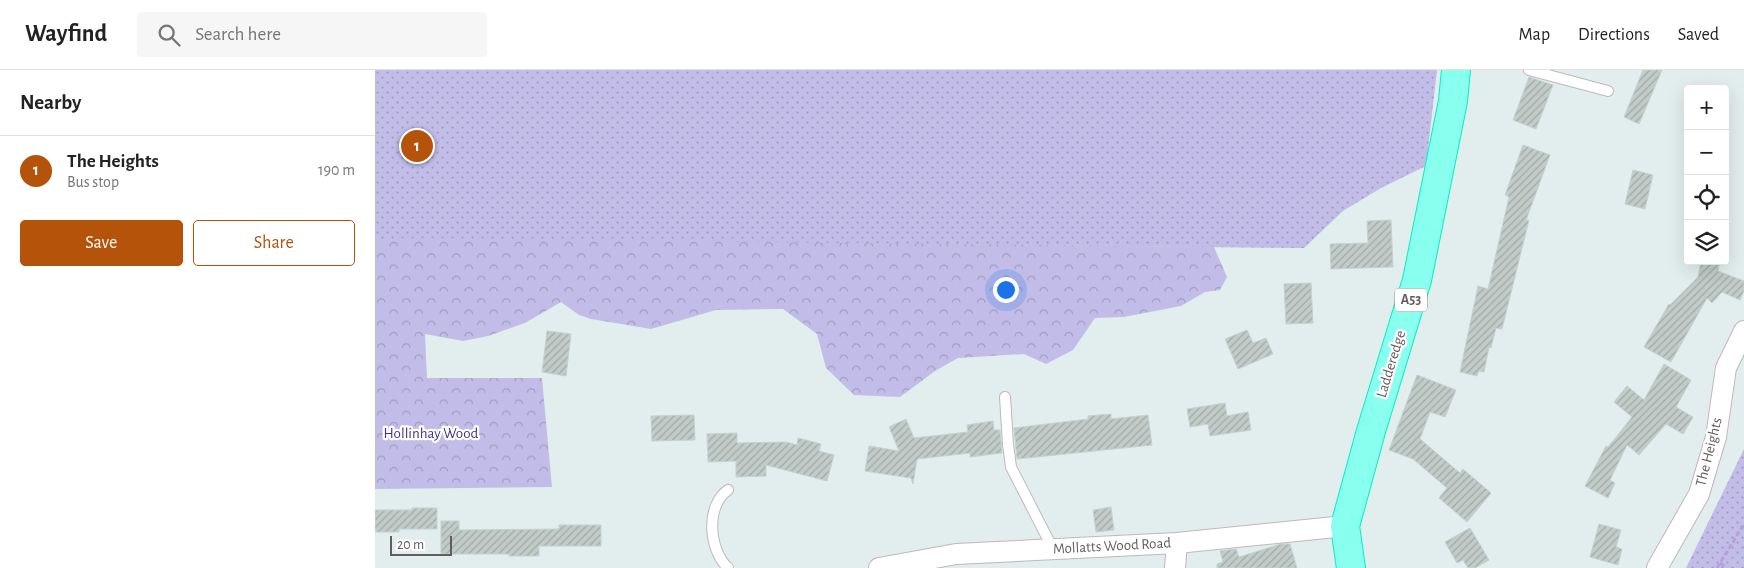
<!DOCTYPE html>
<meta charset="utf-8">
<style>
body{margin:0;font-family:"Alegreya Sans",sans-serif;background:#f6f6f6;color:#222}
.controls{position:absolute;right:15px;top:15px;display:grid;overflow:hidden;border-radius:5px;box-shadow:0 5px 20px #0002}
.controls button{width:45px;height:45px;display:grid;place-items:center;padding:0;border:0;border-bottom:1px solid #e0e0e0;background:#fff;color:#222;font:25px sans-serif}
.scale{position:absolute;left:15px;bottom:12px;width:62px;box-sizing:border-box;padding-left:5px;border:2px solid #645b5e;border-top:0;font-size:14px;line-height:18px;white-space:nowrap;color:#645b5e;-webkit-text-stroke:4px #fff;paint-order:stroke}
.you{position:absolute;left:630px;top:219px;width:18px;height:18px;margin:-12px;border:4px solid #fff;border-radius:50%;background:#1a73e8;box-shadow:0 0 0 8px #1a73e833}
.badge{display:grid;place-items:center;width:32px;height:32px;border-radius:50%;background:#b45309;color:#fff;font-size:16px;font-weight:700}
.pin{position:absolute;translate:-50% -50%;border:2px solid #fff;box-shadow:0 1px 5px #0006}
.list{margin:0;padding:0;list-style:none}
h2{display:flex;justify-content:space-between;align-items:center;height:65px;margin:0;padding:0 20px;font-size:21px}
h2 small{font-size:16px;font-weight:400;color:#767676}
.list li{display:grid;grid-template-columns:32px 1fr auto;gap:15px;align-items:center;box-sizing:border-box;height:70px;padding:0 20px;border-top:1px solid #e0e0e0}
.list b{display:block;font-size:19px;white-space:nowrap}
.list p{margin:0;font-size:16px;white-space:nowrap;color:#767676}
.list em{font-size:16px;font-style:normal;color:#767676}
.actions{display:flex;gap:10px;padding:15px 20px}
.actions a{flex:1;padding:11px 0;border:1px solid #b45309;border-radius:5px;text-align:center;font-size:18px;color:#b45309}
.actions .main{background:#b45309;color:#fff}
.icon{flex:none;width:28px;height:28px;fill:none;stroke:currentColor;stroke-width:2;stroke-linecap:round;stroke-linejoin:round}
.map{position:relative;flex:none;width:1369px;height:498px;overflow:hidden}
header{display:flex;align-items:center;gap:30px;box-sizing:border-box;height:70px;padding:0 25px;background:#fff;border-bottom:1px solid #e0e0e0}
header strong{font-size:24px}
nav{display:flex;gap:28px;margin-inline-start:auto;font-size:18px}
.search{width:350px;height:45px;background:#f6f6f6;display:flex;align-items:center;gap:12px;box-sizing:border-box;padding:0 18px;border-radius:5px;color:#767676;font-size:19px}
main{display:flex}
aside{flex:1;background:#fff}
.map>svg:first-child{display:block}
.grass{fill:url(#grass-dots)}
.forest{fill:url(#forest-crowns)}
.building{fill:url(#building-hatch);stroke:#c0d3d0}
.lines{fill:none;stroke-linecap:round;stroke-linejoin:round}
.lane-casing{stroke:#bfb8ba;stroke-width:12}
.street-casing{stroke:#bfb8ba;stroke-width:22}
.highway-casing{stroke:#00f1c1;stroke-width:30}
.path{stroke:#b69fda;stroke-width:3;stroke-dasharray:5 2.5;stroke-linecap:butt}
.lane{stroke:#fff;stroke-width:10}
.street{stroke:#fff;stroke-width:20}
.highway{stroke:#89ffef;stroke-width:28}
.labels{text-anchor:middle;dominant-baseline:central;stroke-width:4.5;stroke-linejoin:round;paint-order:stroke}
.shield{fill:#fff;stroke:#928c8e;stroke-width:1}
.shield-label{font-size:14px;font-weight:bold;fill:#645b5e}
.street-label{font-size:15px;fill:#645b5e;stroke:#fff}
.park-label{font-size:15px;fill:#40318c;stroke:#fff}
</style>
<header>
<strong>Wayfind</strong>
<div class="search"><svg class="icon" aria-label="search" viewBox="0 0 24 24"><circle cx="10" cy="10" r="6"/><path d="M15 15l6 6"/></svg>Search here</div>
<nav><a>Map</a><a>Directions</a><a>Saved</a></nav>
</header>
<main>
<aside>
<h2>Nearby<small></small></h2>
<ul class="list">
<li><span class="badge">1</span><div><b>The Heights</b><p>Bus stop</p></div><em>190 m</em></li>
</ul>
<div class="actions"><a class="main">Save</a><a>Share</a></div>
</aside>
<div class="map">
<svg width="1369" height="498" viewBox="0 0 1369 498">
<defs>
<pattern id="grass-dots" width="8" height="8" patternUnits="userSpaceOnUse" patternTransform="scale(1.25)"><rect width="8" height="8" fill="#c2bde8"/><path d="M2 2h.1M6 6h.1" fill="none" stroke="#a19dbf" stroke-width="1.8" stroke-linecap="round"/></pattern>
<pattern id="forest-crowns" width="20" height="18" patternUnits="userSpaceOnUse" patternTransform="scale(1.25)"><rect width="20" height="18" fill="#c2bde8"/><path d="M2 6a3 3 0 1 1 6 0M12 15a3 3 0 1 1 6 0" fill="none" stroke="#a19dbf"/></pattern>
<pattern id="building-hatch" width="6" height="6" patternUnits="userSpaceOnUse" patternTransform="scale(1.25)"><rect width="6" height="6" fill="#c1ccc9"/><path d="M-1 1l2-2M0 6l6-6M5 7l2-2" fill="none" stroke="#a0a9a6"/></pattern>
</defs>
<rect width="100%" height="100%" fill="#e2eeed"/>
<!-- grass -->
<path class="grass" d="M 0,0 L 1062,0 L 1051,96 L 1006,118 L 968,141 L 929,178 L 0,169 Z
M 1369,379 L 1369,498 L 1311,498 Z"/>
<!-- forest -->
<path class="forest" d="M 44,168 L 839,177 L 852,207 L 845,220 L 830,222 L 806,236 L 749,247 L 720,248 L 698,280 L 671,294 L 649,284 L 583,288 L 560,301 L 525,327 L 479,325 L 451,298 L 442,264 L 408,239 L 341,240 L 276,259 L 216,249 L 204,245 L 186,232 L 150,253 L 113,266 L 88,271 L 50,264 L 52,308 L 167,308 L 177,417 L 0,419 L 0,169 Z"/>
<!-- building -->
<path class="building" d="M 1268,0 L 1287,0 L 1264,54 L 1249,47 Z
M 1154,7 L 1178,15 L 1161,59 L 1138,50 Z
M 1148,75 L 1175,85 L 1151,150 L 1154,150 L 1127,259 L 1121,258 L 1116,278 L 1114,277 L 1109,302 L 1104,301 L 1102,306 L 1085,302 L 1103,216 L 1113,219 L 1134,127 L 1130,125 Z
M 1258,100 L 1278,105 L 1270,139 L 1250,134 Z
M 1016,150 L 1018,197 L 956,199 L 955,174 L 993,173 L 992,151 Z
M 1326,191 L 1345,191 L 1343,201 L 1369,211 L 1369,221 L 1365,230 L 1347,222 L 1337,233 L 1332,228 L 1296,292 L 1269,277 L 1294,234 L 1295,235 L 1323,207 Z
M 936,213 L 938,253 L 911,254 L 909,214 Z
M 872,260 L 878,273 L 891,268 L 898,284 L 863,299 L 850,269 Z
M 172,261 L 196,264 L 191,306 L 167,302 Z
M 1289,294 L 1316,310 L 1301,337 L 1318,347 L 1308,364 L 1291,354 L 1264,385 L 1252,375 L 1235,410 L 1240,413 L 1233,428 L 1210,416 L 1231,376 L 1233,377 L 1257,347 L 1239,332 L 1252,316 L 1269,330 Z
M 1042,305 L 1081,320 L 1070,347 L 1055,342 L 1045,369 L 1085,403 L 1088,399 L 1116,423 L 1092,452 L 1064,428 L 1072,418 L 1038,389 L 1014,380 Z
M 850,333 L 852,346 L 873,342 L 876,360 L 835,366 L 833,354 L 815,357 L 812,339 Z
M 736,344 L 736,349 L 773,345 L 777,375 L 642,389 L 639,358 L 713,349 L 713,346 Z
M 319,345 L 320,370 L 277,371 L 276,346 Z
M 531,349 L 539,368 L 593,362 L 592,355 L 618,351 L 619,360 L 625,360 L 627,383 L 595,387 L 595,383 L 542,389 L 538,414 L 536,408 L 490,401 L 494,376 L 524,381 L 514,357 Z
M 362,363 L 362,373 L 411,372 L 422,375 L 423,368 L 446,374 L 444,381 L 459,385 L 452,411 L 391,395 L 391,406 L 361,407 L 361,391 L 333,392 L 332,364 Z
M 736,437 L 739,460 L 721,462 L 718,440 Z
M 37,438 L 62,438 L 62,459 L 24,459 L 24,462 L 0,462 L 0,440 L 37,440 Z
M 66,451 L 84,451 L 84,460 L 184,459 L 184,455 L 226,455 L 226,476 L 164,476 L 164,486 L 134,486 L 134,484 L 66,484 Z
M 1224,454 L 1246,460 L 1241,477 L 1247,479 L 1243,495 L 1215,487 Z
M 1095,458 L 1114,490 L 1100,498 L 1093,498 L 1088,490 L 1082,493 L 1070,472 Z
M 906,474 L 915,474 L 922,498 L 842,498 L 842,494 L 848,492 L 845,481 L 861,479 L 864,487 Z"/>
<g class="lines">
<defs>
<path id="lane" d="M 1154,0 L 1233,21
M 630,327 L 633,374 L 636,397 L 678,479
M 353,498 C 334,480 330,436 353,420"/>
<path id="street" d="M 504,498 L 581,484 L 802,473 L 970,456
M 800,498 L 802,473
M 1282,498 L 1324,424 L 1341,367 L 1351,298 L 1369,261"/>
<path id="highway" d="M 976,498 L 970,456 L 996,361 L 1042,210 L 1078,31 L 1081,0"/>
</defs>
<!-- lane casing -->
<use href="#lane" class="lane-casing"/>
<!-- street casing -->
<use href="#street" class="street-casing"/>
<!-- highway casing -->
<use href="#highway" class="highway-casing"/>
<!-- path -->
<path class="path" d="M 1345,493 L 1351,498
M 1342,498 L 1369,454"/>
<!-- lane -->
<use href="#lane" class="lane"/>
<!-- street -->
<use href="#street" class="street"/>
<!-- highway -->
<use href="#highway" class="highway"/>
</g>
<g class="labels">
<!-- shield labels -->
<rect class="shield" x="1020" y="218.5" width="32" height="23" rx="4"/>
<g class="shield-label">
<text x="1036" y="230">A53</text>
</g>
<!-- street labels -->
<g class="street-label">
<text transform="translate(1016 294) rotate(-73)">Ladderedge</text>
<text transform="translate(1334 382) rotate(-76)">The Heights</text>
<text transform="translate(737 476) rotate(-3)">Mollatts Wood Road</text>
</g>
<!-- park labels -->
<g class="park-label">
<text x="56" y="363">Hollinhay Wood</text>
</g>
</g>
</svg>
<div class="controls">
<button>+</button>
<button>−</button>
<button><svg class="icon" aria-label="locate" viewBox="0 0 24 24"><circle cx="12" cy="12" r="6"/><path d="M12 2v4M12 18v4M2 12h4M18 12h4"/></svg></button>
<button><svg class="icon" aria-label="layers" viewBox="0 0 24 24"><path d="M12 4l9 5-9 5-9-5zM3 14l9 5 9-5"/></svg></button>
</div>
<div class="scale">20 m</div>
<div class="you"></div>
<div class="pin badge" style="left:42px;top:76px">1</div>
</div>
</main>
